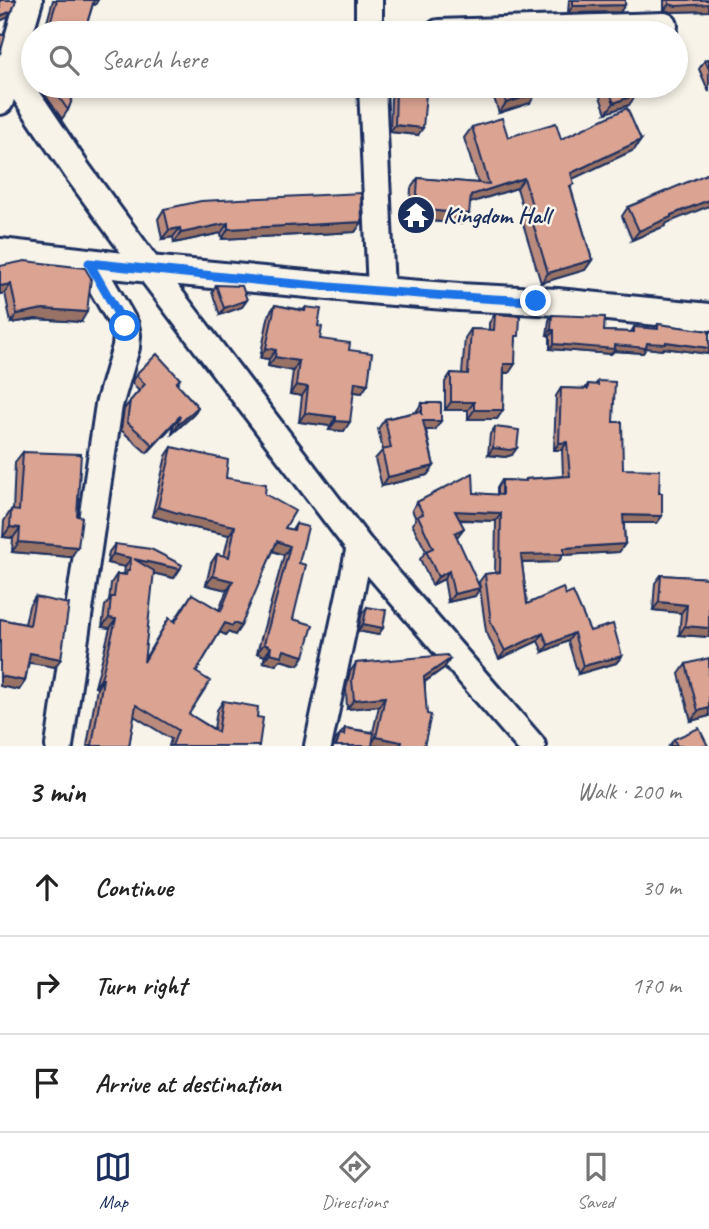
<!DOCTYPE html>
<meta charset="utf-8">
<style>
body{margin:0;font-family:Caveat,sans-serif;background:#f6f6f6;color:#222}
.stop{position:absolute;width:21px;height:21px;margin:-16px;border:5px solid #1a73e8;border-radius:50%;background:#fff}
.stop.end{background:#1a73e8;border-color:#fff;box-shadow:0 2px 7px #0008}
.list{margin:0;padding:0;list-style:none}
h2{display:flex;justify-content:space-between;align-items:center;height:91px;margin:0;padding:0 28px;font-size:30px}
h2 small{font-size:23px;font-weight:400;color:#767676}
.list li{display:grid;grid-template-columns:46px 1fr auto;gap:21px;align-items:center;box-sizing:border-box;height:98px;padding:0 28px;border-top:2px solid #e0e0e0}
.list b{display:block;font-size:26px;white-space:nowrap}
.list em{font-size:23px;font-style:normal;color:#767676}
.icon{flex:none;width:38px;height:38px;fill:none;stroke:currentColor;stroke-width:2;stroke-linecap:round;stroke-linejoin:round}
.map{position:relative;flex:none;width:709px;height:746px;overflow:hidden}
.search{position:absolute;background:#fff;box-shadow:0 4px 10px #0003;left:21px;right:21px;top:21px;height:77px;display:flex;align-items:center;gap:18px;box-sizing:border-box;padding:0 24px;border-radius:38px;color:#767676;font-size:26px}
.sheet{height:385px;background:#fff}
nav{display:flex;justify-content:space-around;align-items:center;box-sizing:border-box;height:98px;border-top:2px solid #e0e0e0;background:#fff;font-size:19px;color:#767676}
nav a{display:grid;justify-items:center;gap:4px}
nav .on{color:#1b2f5e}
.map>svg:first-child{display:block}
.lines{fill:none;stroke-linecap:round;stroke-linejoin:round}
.minor-casing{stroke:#1b2f5e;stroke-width:32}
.minor{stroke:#f7f3e8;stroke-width:26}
.wall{fill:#bb8c7e;stroke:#1b2f5e;stroke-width:2}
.shaded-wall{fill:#997266;stroke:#1b2f5e;stroke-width:2}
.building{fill:#daa392;stroke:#1b2f5e;stroke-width:2}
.route{stroke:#1a73e8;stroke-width:9}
.labels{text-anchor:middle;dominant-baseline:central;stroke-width:5;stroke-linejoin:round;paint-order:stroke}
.poi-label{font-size:24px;font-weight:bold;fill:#1b2f5e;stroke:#f7f3e8;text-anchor:start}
</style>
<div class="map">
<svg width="709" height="746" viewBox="0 0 709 746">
<rect width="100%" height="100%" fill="#f7f3e8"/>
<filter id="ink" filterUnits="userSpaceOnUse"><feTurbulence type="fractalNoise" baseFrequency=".0143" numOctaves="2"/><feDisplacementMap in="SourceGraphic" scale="14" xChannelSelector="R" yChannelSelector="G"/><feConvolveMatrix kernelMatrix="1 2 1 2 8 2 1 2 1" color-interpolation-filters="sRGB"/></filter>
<g filter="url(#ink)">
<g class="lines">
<defs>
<path id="minor" d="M 369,33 L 369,0
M 439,33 L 664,26
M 10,71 L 78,172 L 149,269 L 360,547 L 532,746
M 372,86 L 381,291
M 0,101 L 29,0
M 0,252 L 149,269 L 381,291 L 459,297 L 557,302 L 709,317
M 59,746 L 109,405 L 126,347 L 127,335 L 125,326 L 89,263
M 318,746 L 360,547"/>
</defs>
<!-- minor casing -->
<use href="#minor" class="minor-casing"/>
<!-- minor -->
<use href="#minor" class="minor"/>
</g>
<!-- wall -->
<path class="wall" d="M 53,0 L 98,0 L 95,5 L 93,4 L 84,33 L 44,33 Z
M 569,0 L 625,0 L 620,12 L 568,13 Z
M 664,0 L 709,0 L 709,11 L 671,12 L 664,10 Z
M 709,59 L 709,92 L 699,69 L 705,60 Z
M 39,86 L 77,86 L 68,110 L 62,119 Z
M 490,86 L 535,86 L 530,103 L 499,113 Z
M 596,86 L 633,86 L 629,105 L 606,113 Z
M 396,91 L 418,135 L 390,132 L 391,98 Z
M 472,127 L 508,137 L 641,140 L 634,150 L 572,179 L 571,189 L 592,260 L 585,270 L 541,283 L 521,217 L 524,212 L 517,188 L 470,203 L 462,224 L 409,219 L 411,188 L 418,178 L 478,183 L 464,138 Z
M 628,207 L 667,223 L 665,226 L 632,240 L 622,216 Z
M 164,209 L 362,222 L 355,232 L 222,239 L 221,233 L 174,243 L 173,237 L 162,239 L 158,219 Z
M 0,266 L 81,322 L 36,319 L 11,323 L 5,293 L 0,294 Z
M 216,285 L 247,300 L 242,307 L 220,315 L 212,292 Z
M 275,305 L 303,310 L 306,307 L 318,326 L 320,339 L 349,350 L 368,384 L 362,393 L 354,392 L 344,431 L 329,430 L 330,426 L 299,422 L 302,396 L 290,394 L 293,371 L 268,366 L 269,359 L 260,358 L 269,314 Z
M 495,314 L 516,340 L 509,373 L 504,373 L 503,410 L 497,419 L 468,419 L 468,410 L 445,410 L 445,382 L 451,373 L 462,374 L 465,338 L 471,329 L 489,330 L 489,323 Z
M 552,315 L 604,331 L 631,332 L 634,327 L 654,329 L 658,324 L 709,331 L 709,354 L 664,348 L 662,350 L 646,348 L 643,353 L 614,351 L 611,354 L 550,349 L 550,336 L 547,335 L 549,320 Z
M 138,372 L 180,379 L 177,384 L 198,407 L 193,415 L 172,434 L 174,424 L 147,453 L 121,430 L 124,409 L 139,391 L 132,383 L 133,380 Z
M 598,381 L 613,422 L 623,469 L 659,493 L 662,516 L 657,523 L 624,523 L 625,544 L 619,552 L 563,555 L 558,562 L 522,563 L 527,604 L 566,595 L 590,631 L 622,656 L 616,663 L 578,674 L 568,641 L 543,652 L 538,641 L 499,659 L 486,631 L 479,582 L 485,574 L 495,573 L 496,521 L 459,520 L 464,528 L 456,537 L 475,596 L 448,602 L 444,579 L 432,585 L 420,559 L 426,551 L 412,524 L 416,519 L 412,510 L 417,502 L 474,493 L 497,495 L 497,488 L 502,480 L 525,481 L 526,479 L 563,476 L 562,450 L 554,450 L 556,396 L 561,388 L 585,389 L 588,384 L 595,385 Z
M 422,403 L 435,430 L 426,430 L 434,466 L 427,475 L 382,486 L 375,459 L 383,450 L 378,429 L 385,419 L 416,412 Z
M 495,427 L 512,455 L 505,457 L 488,455 L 490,434 Z
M 172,447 L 226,478 L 265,494 L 285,528 L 292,530 L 296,524 L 299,563 L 293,619 L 304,656 L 298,665 L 280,660 L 276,665 L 263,662 L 265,656 L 257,653 L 284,555 L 273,551 L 235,635 L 228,632 L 226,635 L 220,632 L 196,672 L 189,714 L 214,729 L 217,710 L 223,701 L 257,717 L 259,746 L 169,746 L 171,739 L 134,716 L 129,746 L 87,746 L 97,688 L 95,687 L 110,628 L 102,627 L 105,606 L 109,601 L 111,583 L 117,574 L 124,574 L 125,567 L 107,563 L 109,552 L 115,544 L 180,569 L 174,578 L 153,573 L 144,660 L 169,618 L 174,621 L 192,594 L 219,610 L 227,590 L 206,585 L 211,563 L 217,554 L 224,556 L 229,535 L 185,526 L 152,516 L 166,456 Z
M 23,452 L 71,557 L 12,552 L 13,538 L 3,537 L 4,521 L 11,510 L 13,511 L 15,462 Z
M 661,575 L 709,578 L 709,637 L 679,635 L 681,613 L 653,610 L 655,583 Z
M 35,597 L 55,667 L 29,662 L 25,681 L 19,690 L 0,686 L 0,619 L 25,624 L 29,606 Z
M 367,607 L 383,628 L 378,635 L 358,631 L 362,614 Z
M 450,659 L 444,668 L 425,682 L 424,746 L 334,746 L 335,741 L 345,728 L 373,732 L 379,706 L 347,709 L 346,689 L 350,672 L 356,663 Z
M 686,664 L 709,716 L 691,721 L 679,674 Z
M 674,739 L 708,746 L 669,746 Z"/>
<!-- shaded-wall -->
<path class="shaded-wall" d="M 669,4 L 709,4 L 709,11 L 671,12 L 664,10 Z
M 625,5 L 620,12 L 568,13 L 573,6 Z
M 12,11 L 7,18 L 0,21 L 0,16 Z
M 537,93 L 530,103 L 499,113 L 506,103 Z
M 637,94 L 629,105 L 606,113 L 614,103 Z
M 395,125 L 423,128 L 418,135 L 390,132 Z
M 641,140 L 634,150 L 564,183 L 571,173 Z
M 524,178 L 517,188 L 463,205 L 471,195 Z
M 709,200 L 709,206 L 667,223 L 665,226 L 632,240 L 639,231 L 671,215 Z
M 416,209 L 469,214 L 462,224 L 409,219 Z
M 362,222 L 355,232 L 222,239 L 228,229 Z
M 228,223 L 221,233 L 174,243 L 181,233 Z
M 180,228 L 173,237 L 162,239 L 169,230 Z
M 592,260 L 585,270 L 541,283 L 548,273 Z
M 11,284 L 5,293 L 0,294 L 0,286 Z
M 247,300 L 242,307 L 220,315 L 224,308 Z
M 43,309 L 87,312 L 81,322 L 36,319 L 11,323 L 17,314 Z
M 551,330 L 554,330 L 550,336 L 547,335 Z
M 666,342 L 709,348 L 709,354 L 664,348 L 662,350 L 646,348 L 643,353 L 614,351 L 611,354 L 550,349 L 554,344 L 615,345 Z
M 266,348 L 276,350 L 269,359 L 260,358 Z
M 275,357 L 299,361 L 293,371 L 268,366 Z
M 504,364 L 515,364 L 509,373 L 499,372 Z
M 355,382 L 368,384 L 362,393 L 348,391 Z
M 296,385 L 308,387 L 302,396 L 290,394 Z
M 451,402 L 474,402 L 468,410 L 445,410 Z
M 198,407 L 193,415 L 172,434 L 177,426 Z
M 474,410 L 503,410 L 497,419 L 468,419 Z
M 305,413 L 336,417 L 330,426 L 299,422 Z
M 180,416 L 174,424 L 147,453 L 153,445 Z
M 336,421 L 350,422 L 344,431 L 329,430 Z
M 423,421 L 441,421 L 435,430 L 417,430 Z
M 567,442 L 562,450 L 554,450 L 559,443 Z
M 493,448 L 517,448 L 512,455 L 505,457 L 488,455 Z
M 434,466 L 427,475 L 382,486 L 388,477 Z
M 158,507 L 235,526 L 229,535 L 185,526 L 152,516 Z
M 455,511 L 501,513 L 496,521 L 450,519 Z
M 623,515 L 662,516 L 657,523 L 618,523 Z
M 10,527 L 20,528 L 13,538 L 3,537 Z
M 464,528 L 458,536 L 449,541 L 455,533 Z
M 277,541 L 290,546 L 284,555 L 271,550 Z
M 19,542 L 78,547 L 71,557 L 12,552 Z
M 625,544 L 619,552 L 563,555 L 558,562 L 515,563 L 521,555 L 564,548 Z
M 113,554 L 131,558 L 125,567 L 107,563 Z
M 134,559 L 180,569 L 174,578 L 130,568 Z
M 449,571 L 444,579 L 432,585 L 438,577 Z
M 213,576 L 233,581 L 227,590 L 206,585 Z
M 480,588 L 475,596 L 448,602 L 454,594 Z
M 659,602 L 687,605 L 681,613 L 653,610 Z
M 109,618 L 116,619 L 110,628 L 102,627 Z
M 225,623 L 234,623 L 241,626 L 235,635 L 228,632 L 226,635 L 219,632 Z
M 363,624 L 383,628 L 378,635 L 358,631 Z
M 685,626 L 709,628 L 709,637 L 679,635 Z
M 543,633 L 538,641 L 499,659 L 505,651 Z
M 574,633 L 568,641 L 543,652 L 548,645 Z
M 264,644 L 271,647 L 265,656 L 257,653 Z
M 284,650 L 304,656 L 298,665 L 280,660 L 276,665 L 263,662 L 270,653 Z
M 30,653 L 61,659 L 55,667 L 24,662 Z
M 622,656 L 616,663 L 578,674 L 583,666 Z
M 450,659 L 444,668 L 418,686 L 424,677 Z
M 0,676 L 25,681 L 19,690 L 0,686 Z
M 101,679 L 103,679 L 97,688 L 95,687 Z
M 385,697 L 379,706 L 347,709 L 354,700 Z
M 709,708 L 709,716 L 691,721 L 698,711 Z
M 376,737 L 402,742 L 399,746 L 370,746 Z"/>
<!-- building -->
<path class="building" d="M 0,0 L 16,0 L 12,11 L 0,16 Z
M 57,0 L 94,0 L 84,33 L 47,33 Z
M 573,0 L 625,0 L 625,5 L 573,6 Z
M 669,0 L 709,0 L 709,4 L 676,6 L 669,4 Z
M 0,34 L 5,36 L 0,54 Z
M 709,59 L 709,69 L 705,60 Z
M 51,86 L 77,86 L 68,110 Z
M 501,86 L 535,86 L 537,93 L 506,103 Z
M 607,86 L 633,86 L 637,94 L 614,103 Z
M 396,91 L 426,93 L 423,128 L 395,125 Z
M 627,108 L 641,140 L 571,173 L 574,184 L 570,186 L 592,260 L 548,273 L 528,207 L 532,205 L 524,178 L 471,195 L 469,214 L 416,209 L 418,178 L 489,184 L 472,127 L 502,118 L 508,137 L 556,123 L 561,139 Z
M 709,173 L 709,200 L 671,215 L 671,217 L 639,231 L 628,207 Z
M 361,193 L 362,222 L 228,229 L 228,223 L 181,233 L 180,228 L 169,230 L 164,209 L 201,201 Z
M 25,261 L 85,268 L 91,278 L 87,312 L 43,309 L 17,314 L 11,284 L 0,286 L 0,266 Z
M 216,285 L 242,286 L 247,300 L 224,308 Z
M 275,305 L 305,311 L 306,307 L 321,309 L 318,326 L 322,327 L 320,339 L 350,343 L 349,350 L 372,353 L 368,384 L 355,382 L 350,422 L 336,421 L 336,417 L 305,413 L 308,387 L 296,385 L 299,361 L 275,357 L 276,350 L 266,348 Z
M 495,314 L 520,316 L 519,336 L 516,336 L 515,364 L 504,364 L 503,410 L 474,410 L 474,402 L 451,402 L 451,373 L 468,374 L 471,329 L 494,330 Z
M 552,315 L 605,317 L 604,331 L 634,332 L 634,327 L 658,329 L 658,324 L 709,331 L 709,348 L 666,342 L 666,344 L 647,343 L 646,348 L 615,345 L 615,349 L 554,344 L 554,330 L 551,330 Z
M 157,354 L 180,379 L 176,383 L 198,407 L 177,426 L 180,416 L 153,445 L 127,422 L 130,401 L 145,384 L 137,376 L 138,372 Z
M 598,381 L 615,382 L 613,422 L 622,422 L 623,469 L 660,470 L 659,493 L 662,493 L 662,516 L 623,515 L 625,544 L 564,548 L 564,554 L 521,555 L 527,604 L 563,588 L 566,595 L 573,592 L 590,631 L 613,624 L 622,656 L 583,666 L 574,633 L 548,645 L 543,633 L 505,651 L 491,623 L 485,574 L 500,572 L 501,513 L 455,511 L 464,528 L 455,533 L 480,588 L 454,594 L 449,571 L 438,577 L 426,551 L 433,548 L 418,516 L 423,514 L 417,502 L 473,473 L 474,493 L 502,495 L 502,480 L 526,481 L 526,479 L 570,476 L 567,442 L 559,443 L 561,388 L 588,389 L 588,384 L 598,385 Z
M 422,403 L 441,403 L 441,421 L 423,421 L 434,466 L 388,477 L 382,450 L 391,448 L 385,419 L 421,411 L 422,415 Z
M 495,427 L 519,430 L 517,448 L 510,450 L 493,448 Z
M 172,447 L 228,460 L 226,478 L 266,484 L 265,494 L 295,511 L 285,528 L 294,530 L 296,524 L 308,527 L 299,563 L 306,565 L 293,619 L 313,625 L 304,656 L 284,650 L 282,656 L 270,653 L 271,647 L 264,644 L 290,546 L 277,541 L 241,626 L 234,623 L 232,626 L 225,623 L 196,672 L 210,681 L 189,714 L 218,732 L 223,701 L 258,707 L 257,717 L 263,718 L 259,746 L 172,746 L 178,730 L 136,705 L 129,746 L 92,746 L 103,679 L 101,679 L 116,619 L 109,618 L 111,597 L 114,597 L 117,574 L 126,575 L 127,571 L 129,571 L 131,558 L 113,554 L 115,544 L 151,549 L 182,565 L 180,569 L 134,559 L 154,571 L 144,662 L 169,618 L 175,622 L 192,594 L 221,611 L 233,581 L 213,576 L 217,554 L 229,557 L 235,526 L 191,517 L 158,507 Z
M 23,452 L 81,454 L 77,516 L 82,517 L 78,547 L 19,542 L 20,528 L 10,527 L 11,510 L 19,511 Z
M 661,575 L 709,578 L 709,628 L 685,626 L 687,605 L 659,602 Z
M 35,597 L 69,604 L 61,659 L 30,653 L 25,681 L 0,676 L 0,619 L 30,625 Z
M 367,607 L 386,610 L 383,628 L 363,624 Z
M 447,655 L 450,659 L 424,677 L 427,714 L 431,715 L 424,746 L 401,746 L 402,742 L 376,737 L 385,697 L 354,700 L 352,680 L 356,663 Z
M 709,658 L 709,708 L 698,711 L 686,664 Z
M 345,728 L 374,733 L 372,746 L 336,746 L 340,734 L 344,735 Z
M 699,728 L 708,746 L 677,746 L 674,739 Z"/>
</g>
<g class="lines" filter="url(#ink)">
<!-- route -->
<path class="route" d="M 125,326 L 89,263 C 238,279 387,294 536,301"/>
</g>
<!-- icons -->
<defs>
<symbol id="temple-disc" viewBox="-11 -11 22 22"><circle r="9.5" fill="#1b2f5e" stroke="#f7f3e8"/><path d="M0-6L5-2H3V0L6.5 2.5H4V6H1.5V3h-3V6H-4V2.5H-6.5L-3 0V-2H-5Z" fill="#fff"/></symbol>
</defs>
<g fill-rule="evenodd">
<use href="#temple-disc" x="394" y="193" width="44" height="44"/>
</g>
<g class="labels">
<!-- poi labels -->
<g class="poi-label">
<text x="443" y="215">Kingdom Hall</text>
</g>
</g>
</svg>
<div class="stop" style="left:125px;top:326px"></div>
<div class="stop end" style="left:536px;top:301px"></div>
<div class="search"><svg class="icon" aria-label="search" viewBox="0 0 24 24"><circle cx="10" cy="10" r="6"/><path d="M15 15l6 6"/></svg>Search here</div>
</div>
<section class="sheet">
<h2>3 min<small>Walk · 200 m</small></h2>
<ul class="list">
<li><svg class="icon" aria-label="ahead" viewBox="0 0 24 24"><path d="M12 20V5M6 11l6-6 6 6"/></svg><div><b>Continue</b></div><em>30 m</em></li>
<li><svg class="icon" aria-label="right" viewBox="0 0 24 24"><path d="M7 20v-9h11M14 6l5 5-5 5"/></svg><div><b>Turn right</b></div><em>170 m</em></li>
<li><svg class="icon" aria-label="arrive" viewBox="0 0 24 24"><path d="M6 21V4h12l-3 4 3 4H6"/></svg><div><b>Arrive at destination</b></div></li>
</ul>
</section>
<nav>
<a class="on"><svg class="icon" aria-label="map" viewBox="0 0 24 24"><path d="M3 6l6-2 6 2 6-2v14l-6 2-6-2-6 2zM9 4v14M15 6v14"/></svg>Map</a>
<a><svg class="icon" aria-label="directions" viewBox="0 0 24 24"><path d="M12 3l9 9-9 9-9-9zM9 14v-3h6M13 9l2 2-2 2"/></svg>Directions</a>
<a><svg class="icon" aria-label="saved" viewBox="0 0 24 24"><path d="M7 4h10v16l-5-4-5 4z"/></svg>Saved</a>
</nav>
